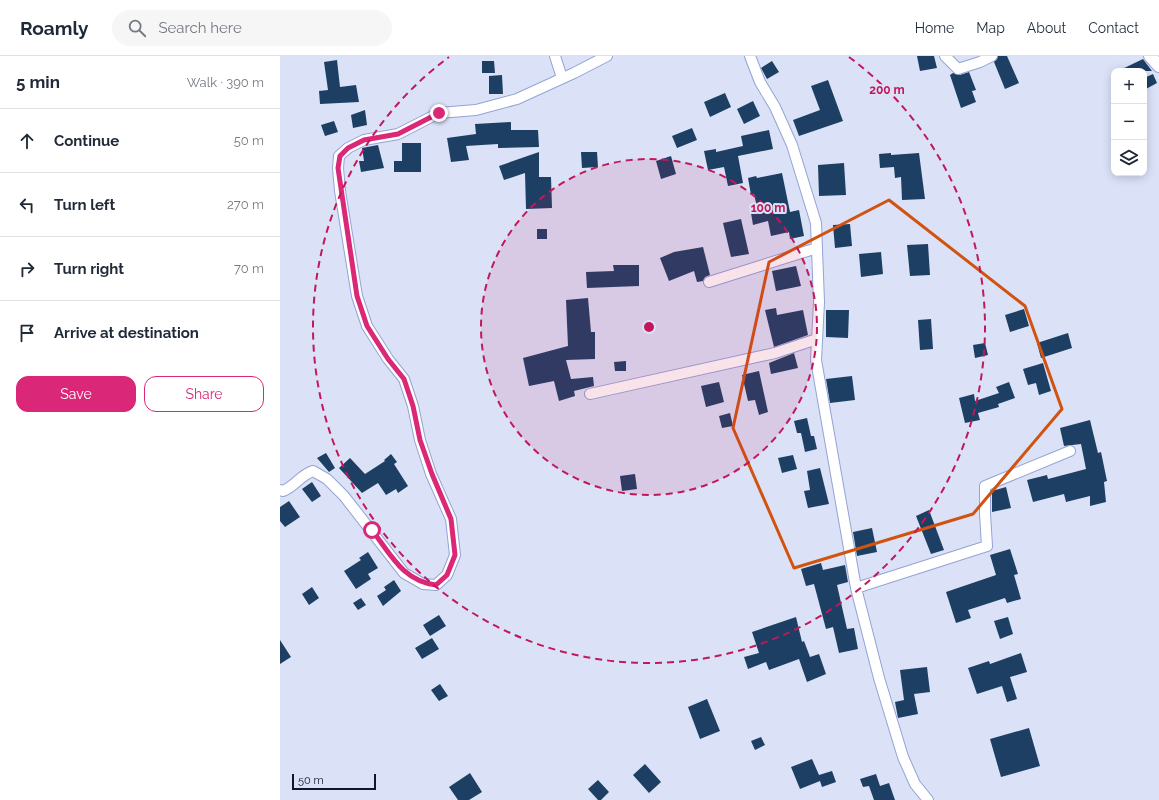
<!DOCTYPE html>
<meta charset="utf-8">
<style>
body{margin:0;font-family:Raleway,sans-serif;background:#f6f6f7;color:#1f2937}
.controls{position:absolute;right:12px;top:12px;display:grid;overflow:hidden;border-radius:8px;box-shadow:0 2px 10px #0003}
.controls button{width:36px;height:36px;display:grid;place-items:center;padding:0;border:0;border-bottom:1px solid #e0e1e3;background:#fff;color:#1f2937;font:20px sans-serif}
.scale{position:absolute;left:12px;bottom:10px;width:84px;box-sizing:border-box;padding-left:4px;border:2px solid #111628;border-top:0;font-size:11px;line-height:14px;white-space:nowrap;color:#111628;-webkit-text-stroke:3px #dbe2f7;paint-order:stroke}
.stop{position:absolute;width:12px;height:12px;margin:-9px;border:3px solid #db2777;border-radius:50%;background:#fff}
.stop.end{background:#db2777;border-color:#fff;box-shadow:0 1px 4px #0008}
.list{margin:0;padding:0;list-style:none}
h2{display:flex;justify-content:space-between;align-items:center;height:52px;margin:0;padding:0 16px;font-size:17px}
h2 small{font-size:13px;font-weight:400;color:#747a83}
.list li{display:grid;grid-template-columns:26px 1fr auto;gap:12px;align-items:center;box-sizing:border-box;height:64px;padding:0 16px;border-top:1px solid #e0e1e3}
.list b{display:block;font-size:15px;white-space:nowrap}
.list em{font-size:13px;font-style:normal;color:#747a83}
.actions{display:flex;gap:8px;padding:12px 16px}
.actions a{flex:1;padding:9px 0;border:1px solid #db2777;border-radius:12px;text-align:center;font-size:14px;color:#db2777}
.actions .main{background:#db2777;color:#fff}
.icon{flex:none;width:22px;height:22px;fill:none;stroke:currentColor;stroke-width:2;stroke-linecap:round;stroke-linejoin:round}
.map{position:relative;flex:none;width:879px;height:744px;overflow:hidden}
header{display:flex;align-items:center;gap:24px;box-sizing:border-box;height:56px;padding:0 20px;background:#fff;border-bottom:1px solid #e0e1e3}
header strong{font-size:19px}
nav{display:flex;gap:22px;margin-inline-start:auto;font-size:14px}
.search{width:280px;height:36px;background:#f6f6f7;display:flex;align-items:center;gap:10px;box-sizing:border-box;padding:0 14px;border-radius:22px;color:#747a83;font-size:15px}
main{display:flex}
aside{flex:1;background:#fff}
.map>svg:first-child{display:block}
.building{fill:#1d3f63}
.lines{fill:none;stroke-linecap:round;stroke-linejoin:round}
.minor-casing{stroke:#94a3d4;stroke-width:12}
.tertiary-casing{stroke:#94a3d4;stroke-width:14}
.minor{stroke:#fff;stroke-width:10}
.tertiary{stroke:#fff;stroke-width:12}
.route{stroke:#db2777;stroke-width:5}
.marked{fill:none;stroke:#d2520f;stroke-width:3;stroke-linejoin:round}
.ring{fill:none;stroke:#c2185b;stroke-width:2;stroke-dasharray:7 5}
.centre{fill:#c2185b;stroke:#dbe2f7;stroke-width:2}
.ring-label{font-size:12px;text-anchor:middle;font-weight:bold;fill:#c2185b;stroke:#dbe2f7;stroke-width:4;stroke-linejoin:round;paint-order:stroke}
</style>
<header>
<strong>Roamly</strong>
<div class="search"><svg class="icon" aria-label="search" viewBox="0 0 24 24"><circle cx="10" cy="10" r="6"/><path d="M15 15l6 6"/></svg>Search here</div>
<nav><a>Home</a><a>Map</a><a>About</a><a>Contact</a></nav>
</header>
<main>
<aside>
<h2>5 min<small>Walk · 390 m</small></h2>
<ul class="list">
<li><svg class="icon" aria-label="ahead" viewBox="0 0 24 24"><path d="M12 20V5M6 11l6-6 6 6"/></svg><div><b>Continue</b></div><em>50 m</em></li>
<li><svg class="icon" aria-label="left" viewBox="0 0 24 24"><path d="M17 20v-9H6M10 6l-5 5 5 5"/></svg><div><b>Turn left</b></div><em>270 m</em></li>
<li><svg class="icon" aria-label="right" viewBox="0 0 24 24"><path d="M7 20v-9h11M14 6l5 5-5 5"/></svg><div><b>Turn right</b></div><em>70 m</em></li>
<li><svg class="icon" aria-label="arrive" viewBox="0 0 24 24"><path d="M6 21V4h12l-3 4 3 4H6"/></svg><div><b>Arrive at destination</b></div></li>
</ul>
<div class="actions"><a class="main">Save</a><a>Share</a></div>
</aside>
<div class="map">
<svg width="879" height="744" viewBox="0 0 879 744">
<rect width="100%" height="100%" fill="#dbe2f7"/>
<!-- building -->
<path class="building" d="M 637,0 L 654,0 L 657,12 L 640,15 Z
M 718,0 L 727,0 L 739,27 L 725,33 L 714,6 Z
M 863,3 L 872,15 L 838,15 Z
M 57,4 L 60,31 L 76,29 L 79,46 L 40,48 L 39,35 L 48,34 L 44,6 Z
M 202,5 L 214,5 L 215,17 L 202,17 Z
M 492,5 L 499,16 L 487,23 L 481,12 Z
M 689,16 L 696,34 L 692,35 L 696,46 L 681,52 L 670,19 L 673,17 L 680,19 Z
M 873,18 L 877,27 L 864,34 L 864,22 Z
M 222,19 L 223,38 L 209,38 L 209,20 Z
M 548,24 L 563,65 L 519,80 L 513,64 L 540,54 L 531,30 Z
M 445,37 L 451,51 L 430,61 L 424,46 Z
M 473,45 L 480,60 L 464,68 L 457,53 Z
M 85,54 L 87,69 L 73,72 L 71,59 Z
M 54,65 L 58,76 L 45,80 L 41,69 Z
M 231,66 L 231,74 L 258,74 L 259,91 L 218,92 L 218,88 L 186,90 L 189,104 L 171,106 L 167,82 L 196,78 L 195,68 Z
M 412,72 L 417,84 L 397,92 L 392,80 Z
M 489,74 L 493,93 L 458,100 L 463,127 L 448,130 L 444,111 L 428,114 L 424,95 L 436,93 L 436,96 L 463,90 L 461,80 Z
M 122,87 L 141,87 L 141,116 L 114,116 L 114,105 L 122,105 Z
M 98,89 L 104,112 L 81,116 L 79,105 L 84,105 L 82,92 Z
M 259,96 L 259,121 L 271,121 L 272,152 L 246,153 L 245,117 L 224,124 L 219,110 Z
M 301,96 L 317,96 L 318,111 L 302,112 Z
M 611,97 L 611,99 L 639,97 L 645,143 L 622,144 L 621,121 L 615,122 L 614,111 L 600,112 L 599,98 Z
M 391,100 L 396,118 L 381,123 L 376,105 Z
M 564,107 L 566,139 L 539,140 L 538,109 Z
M 502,117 L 510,156 L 519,154 L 524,180 L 510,183 L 509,176 L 491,180 L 488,165 L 473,169 L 471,157 L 478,156 L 474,138 L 471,139 L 468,122 L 476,120 L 477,122 Z
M 461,163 L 469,198 L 451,201 L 443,167 Z
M 570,168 L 572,190 L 555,192 L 553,169 Z
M 257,173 L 267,173 L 267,183 L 257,183 Z
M 648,188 L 650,219 L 630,220 L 627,189 Z
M 423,191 L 430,219 L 425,221 L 423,225 L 417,226 L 414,215 L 389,225 L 380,202 L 394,196 Z
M 601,196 L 603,218 L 581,221 L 579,198 Z
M 333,209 L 359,209 L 359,230 L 307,232 L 306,216 L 334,215 Z
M 516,210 L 521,230 L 496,235 L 492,215 Z
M 308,242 L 311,276 L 315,276 L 315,303 L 286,304 L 291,323 L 313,321 L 314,330 L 294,335 L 295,340 L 279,345 L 274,325 L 249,330 L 243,302 L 288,290 L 286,244 Z
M 496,252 L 497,259 L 523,254 L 528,279 L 494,291 L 485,254 Z
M 744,253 L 749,270 L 730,276 L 725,259 Z
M 546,254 L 569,254 L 568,282 L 546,281 Z
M 651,263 L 653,293 L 640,294 L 638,264 Z
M 788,277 L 792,292 L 761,302 L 757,287 Z
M 705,287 L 708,299 L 695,302 L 693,289 Z
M 514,297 L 518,312 L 491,318 L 489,307 Z
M 346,305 L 346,315 L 335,315 L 334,306 Z
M 763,307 L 771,335 L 759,339 L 756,327 L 748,329 L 743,313 Z
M 479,315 L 488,356 L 479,359 L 475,344 L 468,345 L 462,319 Z
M 572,320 L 575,344 L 550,347 L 546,323 Z
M 439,326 L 444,346 L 426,351 L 421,330 Z
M 729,326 L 735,342 L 718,348 L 719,351 L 698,357 L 700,364 L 685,367 L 679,342 L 694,338 L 695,345 L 719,337 L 716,331 Z
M 450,357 L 453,370 L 442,372 L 439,360 Z
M 527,362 L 531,380 L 534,380 L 537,393 L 525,396 L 521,377 L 517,377 L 514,365 Z
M 810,364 L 818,397 L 821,396 L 827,425 L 824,426 L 826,446 L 810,450 L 810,440 L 786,446 L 784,438 L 753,446 L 747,424 L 767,419 L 768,423 L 806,413 L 801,388 L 784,390 L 780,372 Z
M 46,397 L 55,412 L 49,416 L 37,402 Z
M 111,398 L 117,406 L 114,408 L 128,430 L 118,437 L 116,433 L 106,439 L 98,427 L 82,437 L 59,412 L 70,402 L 85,418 L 105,405 L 104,404 Z
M 513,399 L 517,413 L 502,417 L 498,402 Z
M 540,412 L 549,448 L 528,452 L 524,435 L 530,434 L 527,415 Z
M 355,418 L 357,433 L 342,435 L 340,420 Z
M 32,426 L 41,440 L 32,446 L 22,433 Z
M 726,431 L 731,452 L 712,456 L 712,435 Z
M 9,445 L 20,461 L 5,471 L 0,465 L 0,451 Z
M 649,454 L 664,494 L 651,498 L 636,460 Z
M 592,472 L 597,496 L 577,500 L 573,476 Z
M 730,493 L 738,518 L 734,519 L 741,543 L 727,547 L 725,542 L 688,554 L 691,562 L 676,567 L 666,536 L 716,519 L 710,499 Z
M 88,496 L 98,512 L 88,518 L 91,523 L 76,533 L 64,515 L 81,504 L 79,502 Z
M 541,507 L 543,514 L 565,509 L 568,526 L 557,529 L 567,573 L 574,572 L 578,593 L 559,597 L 553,571 L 546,573 L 534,528 L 526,530 L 521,513 Z
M 114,524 L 121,535 L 103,550 L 97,540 L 106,534 L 104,531 Z
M 32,531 L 39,542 L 29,549 L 22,538 Z
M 81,542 L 86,549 L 78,554 L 73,547 Z
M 159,559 L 166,570 L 150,580 L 143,569 Z
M 516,561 L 522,586 L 524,585 L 530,601 L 539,598 L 546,618 L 527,626 L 519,603 L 489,614 L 486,606 L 468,613 L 464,601 L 479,597 L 472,576 Z
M 728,561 L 733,578 L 720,583 L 714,565 Z
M 152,582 L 159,593 L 142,603 L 135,592 Z
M 0,584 L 11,601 L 0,608 Z
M 741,597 L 747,616 L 730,621 L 737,643 L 727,646 L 722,630 L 697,638 L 688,612 L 709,605 L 710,608 Z
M 647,611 L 650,636 L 634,638 L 638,658 L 618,662 L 615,646 L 624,644 L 620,614 Z
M 160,628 L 168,640 L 159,645 L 151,634 Z
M 427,643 L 440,675 L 420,683 L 408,651 Z
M 749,672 L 760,710 L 721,721 L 710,683 Z
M 481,681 L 485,689 L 475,694 L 471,685 Z
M 532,703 L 539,719 L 552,715 L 556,726 L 542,731 L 540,725 L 520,733 L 511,711 Z
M 365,708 L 381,726 L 369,737 L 353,719 Z
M 190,717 L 202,736 L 189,744 L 178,744 L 169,731 Z
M 596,718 L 600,730 L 609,727 L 615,744 L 594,744 L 589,730 L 583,731 L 580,723 Z
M 318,724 L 329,736 L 321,744 L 318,744 L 308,733 Z"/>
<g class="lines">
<defs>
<path id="minor" d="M 275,0 L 282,22
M 470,0 L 480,26 L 495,51 L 512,89 L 536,167 L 539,246 L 536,304 L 576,532 L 599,622 L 623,701 L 635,728 L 648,744
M 665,0 L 678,13 L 700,6 L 712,0
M 429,226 L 537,192
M 310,338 L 495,297 L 537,283
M 0,434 L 3,435 C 17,429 19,420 33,415 L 47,423 L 64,440 L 124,517 L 143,528 L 156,529 L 167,519 L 175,499 L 171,463 L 151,418 L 140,384 L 133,350 L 124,323 L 108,303 L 87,270 L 77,240 L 60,135 L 58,112 L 59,100 L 68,92 L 84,84 L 118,78 L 159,57 L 196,54 L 237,43 L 294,17 L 327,0
M 576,532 L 707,490 L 705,458 L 705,430 L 790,395"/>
<path id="tertiary" d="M 870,0 L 879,10"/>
</defs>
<!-- minor casing -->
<use href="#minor" class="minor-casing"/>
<!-- tertiary casing -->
<use href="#tertiary" class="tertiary-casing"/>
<!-- minor -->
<use href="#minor" class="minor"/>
<!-- tertiary -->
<use href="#tertiary" class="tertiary"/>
</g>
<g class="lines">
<!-- route -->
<path class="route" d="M 92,474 C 111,499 123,525 156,529 L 167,519 L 175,499 L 171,463 L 152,418 L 140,384 L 133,350 L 124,323 L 108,303 L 87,270 L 77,240 L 58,112 L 60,100 L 68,92 L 84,84 L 118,78 L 159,57"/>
</g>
<!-- marked area -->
<path class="marked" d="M 609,144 L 745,250 L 782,353 L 693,458 L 514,512 L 453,372 L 489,206 Z"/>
<!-- distance rings -->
<circle cx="369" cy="271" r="168" fill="#c2185b" fill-opacity=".12"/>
<g class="ring">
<circle cx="369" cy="271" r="168"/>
<path d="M569 1A336 336 0 1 1 169 1"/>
</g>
<circle cx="369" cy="271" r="6" class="centre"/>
<g class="ring-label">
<text x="607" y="38">200 m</text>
<text x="488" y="156">100 m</text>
</g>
</svg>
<div class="controls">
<button>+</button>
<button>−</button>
<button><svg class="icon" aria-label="layers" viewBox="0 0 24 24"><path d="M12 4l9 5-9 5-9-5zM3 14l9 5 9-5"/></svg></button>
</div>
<div class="scale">50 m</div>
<div class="stop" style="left:92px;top:474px"></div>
<div class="stop end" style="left:159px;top:57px"></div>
</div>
</main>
